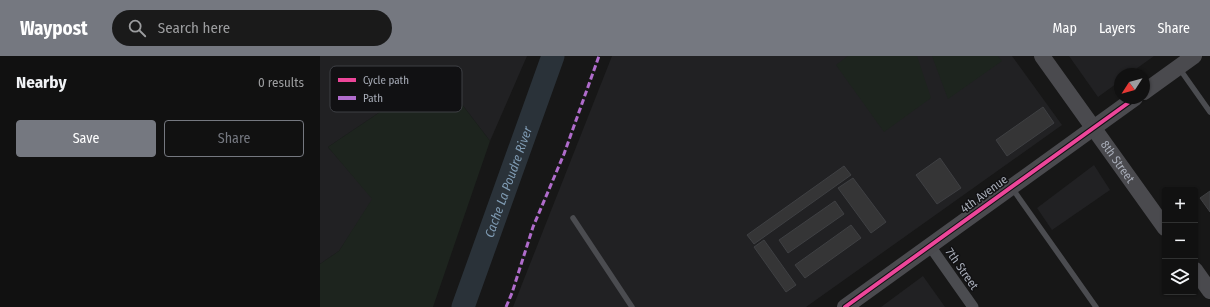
<!DOCTYPE html>
<meta charset="utf-8">
<style>
body{margin:0;font-family:"Fira Sans Condensed",sans-serif;background:#1a1a1a;color:#f1f3f6}
.controls{position:absolute;right:12px;bottom:12px;display:grid;overflow:hidden;border-radius:4px;box-shadow:0 1px 3px #0004}
.controls button{width:36px;height:36px;display:grid;place-items:center;padding:0;border:0;border-bottom:1px solid #303131;background:#111;color:#f1f3f6;font:20px sans-serif}
.compass{position:absolute;left:794px;top:12px;width:36px;height:36px;border-radius:50%;background:#111;box-shadow:0 1px 3px #0004;rotate:234deg}
.list{margin:0;padding:0;list-style:none}
h2{display:flex;justify-content:space-between;align-items:center;height:52px;margin:0;padding:0 16px;font-size:17px}
h2 small{font-size:13px;font-weight:400;color:#9c9d9f}
.actions{display:flex;gap:8px;padding:12px 16px}
.actions a{flex:1;padding:9px 0;border:1px solid #757880;border-radius:4px;text-align:center;font-size:14px;color:#757880}
.actions .main{background:#757880;color:#fff}
.icon{flex:none;width:22px;height:22px;fill:none;stroke:currentColor;stroke-width:2;stroke-linecap:round;stroke-linejoin:round}
.map{position:relative;flex:none;width:890px;height:251px;overflow:hidden}
header{display:flex;align-items:center;gap:24px;box-sizing:border-box;height:56px;padding:0 20px;background:#757880;color:#fff}
header strong{font-size:19px}
nav{display:flex;gap:22px;margin-inline-start:auto;font-size:14px}
.search{width:280px;height:36px;background:#1a1a1a;display:flex;align-items:center;gap:10px;box-sizing:border-box;padding:0 14px;border-radius:22px;color:#9c9d9f;font-size:15px}
main{display:flex}
aside{flex:1;background:#111}
.map>svg:first-child{display:block}
.built{fill:#212123}
.green{fill:#1d241e}
.lines{fill:none;stroke-linecap:round;stroke-linejoin:round}
.river{stroke:#2a3239;stroke-width:23}
.building{fill:#353536;stroke:#3f4043}
.lane{stroke:#4b4c50;stroke-width:5.5}
.street{stroke:#4b4c50;stroke-width:11}
.secondary{stroke:#4a4a4e;stroke-width:16}
.quiet{stroke:#b06ccc;stroke-width:3;stroke-dasharray:6 3;stroke-linecap:butt}
.cycleway-casing{stroke:#111113;stroke-width:6}
.cycleway{stroke:#ed469a;stroke-width:4}
.labels{text-anchor:middle;dominant-baseline:central;stroke-width:3;stroke-linejoin:round;paint-order:stroke}
.street-label{font-size:12px;fill:#a8adb8;stroke:#111113}
.water-label{font-size:13px;font-style:italic;fill:#7f9bb3;stroke:#111113}
.key{fill:#111113;stroke:#3e4045;stroke-width:1}
.key-label{font-size:11px;fill:#a8adb8}
</style>
<header>
<strong>Waypost</strong>
<div class="search"><svg class="icon" aria-label="search" viewBox="0 0 24 24"><circle cx="10" cy="10" r="6"/><path d="M15 15l6 6"/></svg>Search here</div>
<nav><a>Map</a><a>Layers</a><a>Share</a></nav>
</header>
<main>
<aside>
<h2>Nearby<small>0 results</small></h2>
<ul class="list">
</ul>
<div class="actions"><a class="main">Save</a><a>Share</a></div>
</aside>
<div class="map">
<svg width="890" height="251" viewBox="0 0 890 251">
<rect width="100%" height="100%" fill="#171717"/>
<!-- built -->
<path class="built" d="M 0,0 L 207,0 L 170,85 L 118,17 L 8,91 L 53,143 L 19,195 L 0,208 Z
M 292,0 L 692,0 L 742,69 L 486,251 L 193,251 Z
M 749,0 L 834,0 L 809,18 L 800,18 L 800,25 L 778,41 Z
M 774,109 L 790,134 L 732,174 L 717,152 Z
M 603,220 L 625,251 L 561,251 Z"/>
<!-- green -->
<path class="green" d="M 528,0 L 597,0 L 611,42 L 564,76 L 516,9 Z
M 612,0 L 678,0 L 682,5 L 628,43 Z
M 118,17 L 170,85 L 113,251 L 0,251 L 0,208 L 19,195 L 52,143 L 8,91 Z"/>
<g class="lines">
<!-- river -->
<path class="river" id="s1" d="M 143,251 L 233,0"/>
</g>
<!-- building -->
<path class="building" d="M 723,51 L 734,67 L 687,100 L 676,84 Z
M 620,102 L 641,132 L 617,148 L 596,119 Z
M 524,110 L 531,119 L 434,188 L 427,179 Z
M 533,122 L 566,166 L 551,177 L 518,132 Z
M 890,135 L 890,156 L 880,142 Z
M 515,145 L 524,158 L 468,197 L 459,184 Z
M 531,169 L 541,182 L 485,222 L 475,209 Z
M 444,184 L 476,229 L 466,236 L 434,191 Z"/>
<g class="lines">
<!-- lane -->
<path class="lane" d="M 859,12 L 890,56
M 692,132 L 776,251
M 253,162 L 312,251"/>
<!-- street -->
<path class="street" d="M 610,190 L 653,251"/>
<!-- secondary -->
<g class="secondary">
<path id="s2" d="M 722,0 L 845,172"/>
<path d="M 824,36 L 874,0"/>
<path d="M 875,214 L 890,235"/>
<path d="M 525,251 L 815,42"/>
</g>
<!-- quiet -->
<path class="quiet" d="M 186,251 L 192,237 L 213,171 L 244,98 L 279,0"/>
<defs>
<path id="cycleway" d="M 525,251 L 815,42"/>
</defs>
<!-- cycleway casing -->
<use href="#cycleway" class="cycleway-casing"/>
<!-- cycleway -->
<use href="#cycleway" class="cycleway"/>
</g>
<g class="labels">
<!-- street labels -->
<g class="street-label">
<text stroke="none"><textPath href="#s2" startOffset="130">8th Street</textPath></text>
<text transform="translate(664 138) rotate(-36)">4th Avenue</text>
<text transform="translate(642 213) rotate(55)">7th Street</text>
</g>
<!-- water labels -->
<g class="water-label">
<text stroke="none"><textPath href="#s1" startOffset="133">Cache La Poudre River</textPath></text>
</g>
</g>
<!-- legend -->
<rect x="10" y="10" width="132" height="46" rx="6" class="key"/>
<rect x="18" y="22" width="18" height="4" fill="#ed469a"/>
<rect x="18" y="40" width="18" height="4" fill="#b06ccc"/>
<g class="key-label">
<text x="43" y="28">Cycle path</text>
<text x="43" y="46">Path</text>
</g>
</svg>
<div class="controls">
<button>+</button>
<button>−</button>
<button><svg class="icon" aria-label="layers" viewBox="0 0 24 24"><path d="M12 4l9 5-9 5-9-5zM3 14l9 5 9-5"/></svg></button>
</div>
<svg class="compass" viewBox="-18 -18 36 36"><path d="M0-13l5 13h-10z" fill="#e53935"/><path d="M0 13l5-13h-10z" fill="#9c9d9f"/></svg>
</div>
</main>
